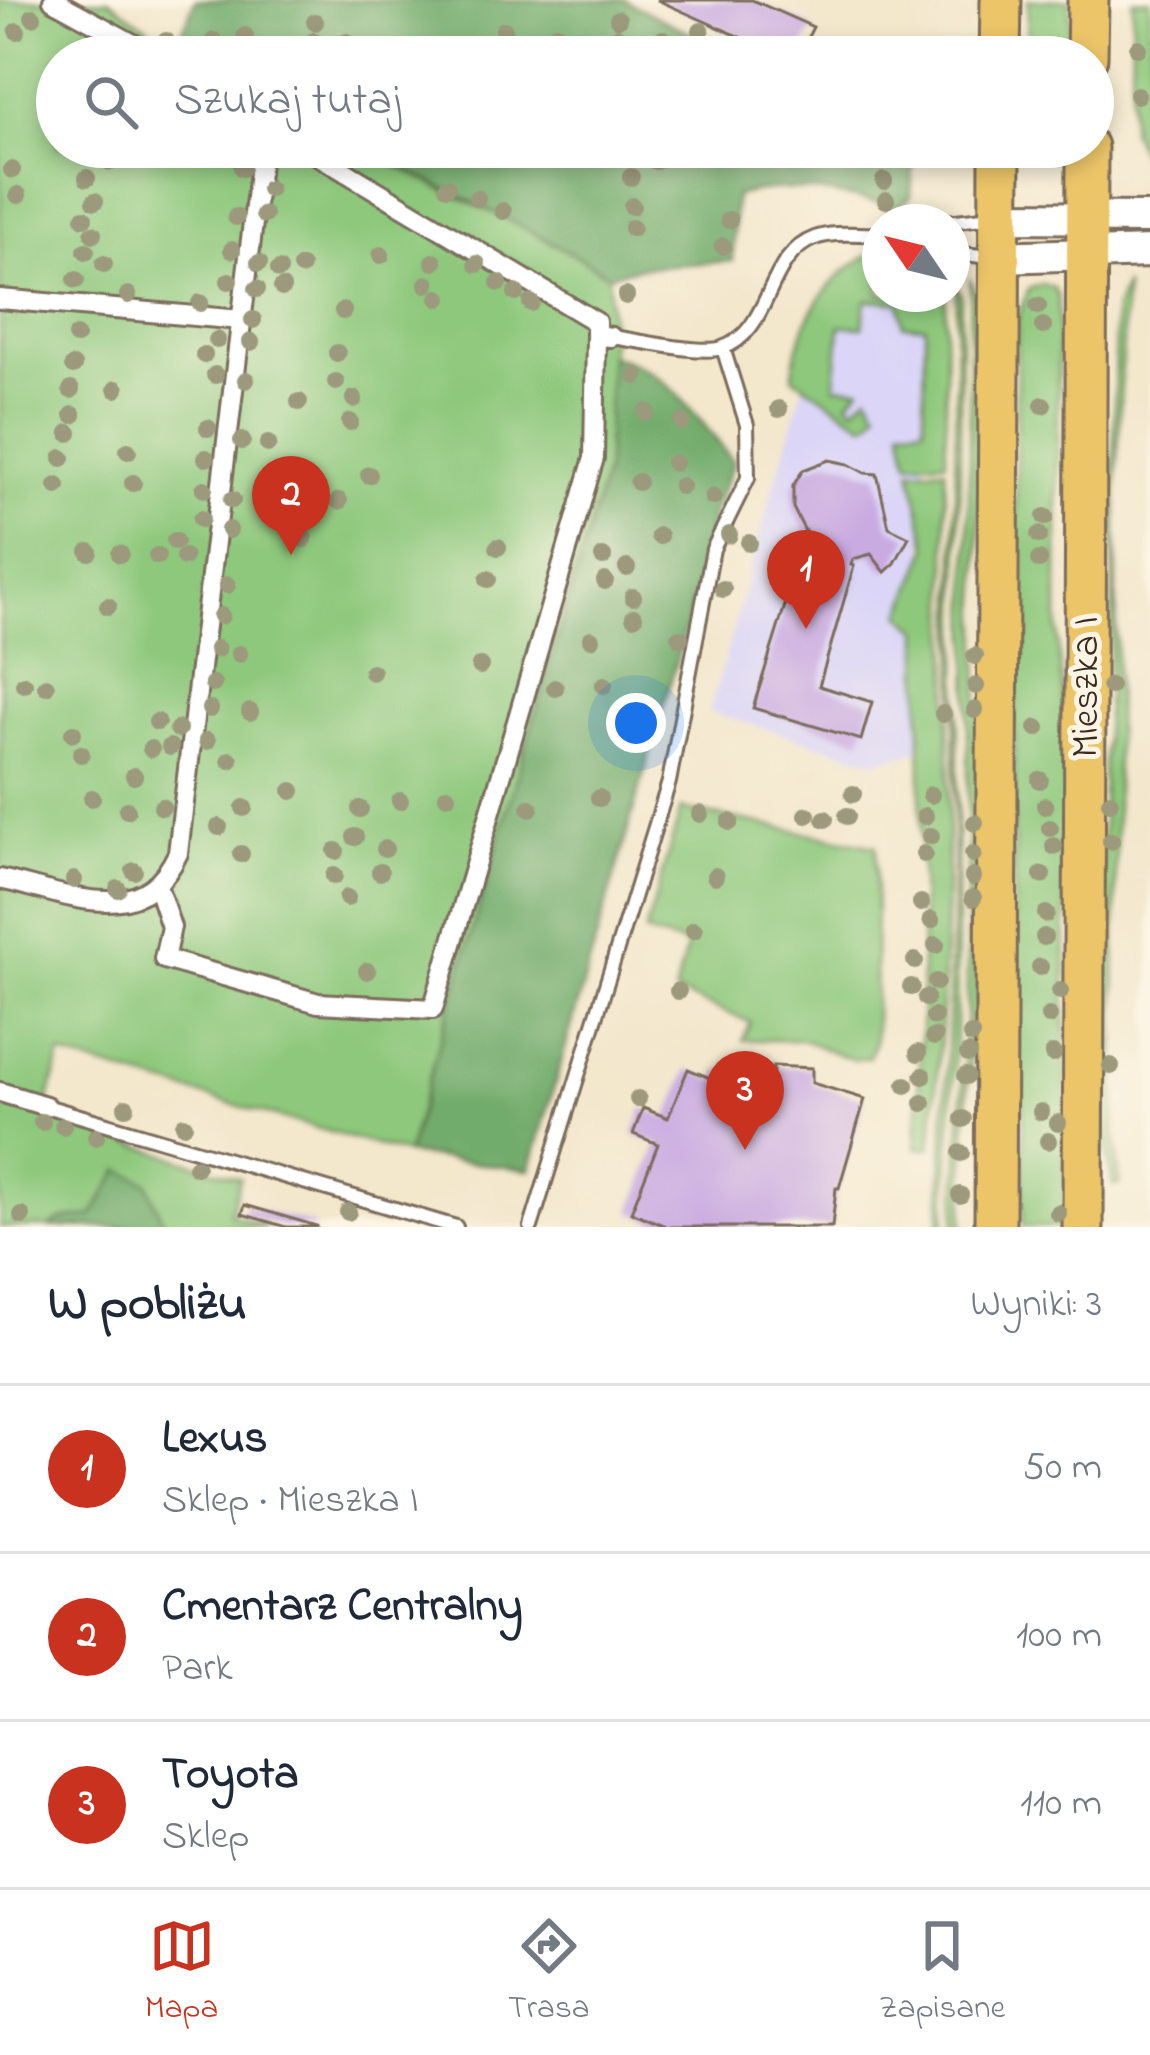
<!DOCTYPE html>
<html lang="pl">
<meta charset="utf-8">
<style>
body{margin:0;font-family:"Indie Flower",sans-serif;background:#f2f2f3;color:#1f2937}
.compass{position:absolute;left:862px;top:204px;width:108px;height:108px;border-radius:50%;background:#fff;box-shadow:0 6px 18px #0003;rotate:305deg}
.you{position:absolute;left:636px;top:723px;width:42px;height:42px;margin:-30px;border:9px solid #fff;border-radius:50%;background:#1a73e8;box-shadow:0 0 0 18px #1a73e833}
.badge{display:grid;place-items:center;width:78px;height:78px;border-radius:50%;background:#c8321e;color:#fff;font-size:39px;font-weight:700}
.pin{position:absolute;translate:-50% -99px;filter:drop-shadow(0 3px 6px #0008)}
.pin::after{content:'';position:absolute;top:63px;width:42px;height:36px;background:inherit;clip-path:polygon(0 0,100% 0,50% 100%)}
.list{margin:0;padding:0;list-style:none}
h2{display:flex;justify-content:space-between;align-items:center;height:156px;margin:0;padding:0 48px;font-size:51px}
h2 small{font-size:39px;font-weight:400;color:#747a83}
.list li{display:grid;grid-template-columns:78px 1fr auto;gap:36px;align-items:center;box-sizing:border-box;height:168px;padding:0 48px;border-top:3px solid #e0e1e3}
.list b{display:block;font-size:45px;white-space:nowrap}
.list p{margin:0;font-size:39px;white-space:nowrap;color:#747a83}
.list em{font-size:39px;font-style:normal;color:#747a83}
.icon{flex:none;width:66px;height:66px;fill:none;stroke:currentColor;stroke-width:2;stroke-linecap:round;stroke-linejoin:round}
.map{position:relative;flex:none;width:1150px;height:1227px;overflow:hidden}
.search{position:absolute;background:#fff;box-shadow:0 6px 18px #0003;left:36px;right:36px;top:36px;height:132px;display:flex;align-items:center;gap:30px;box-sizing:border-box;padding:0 42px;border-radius:66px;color:#747a83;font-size:45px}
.sheet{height:660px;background:#fff}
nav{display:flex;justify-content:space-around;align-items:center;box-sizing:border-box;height:168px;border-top:3px solid #e0e1e3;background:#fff;font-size:33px;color:#747a83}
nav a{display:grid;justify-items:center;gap:6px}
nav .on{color:#c8321e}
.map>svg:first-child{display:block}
.built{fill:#dbd6f7}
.green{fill:#8dc87c;stroke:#64794d;stroke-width:3}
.forest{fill:#72ac6c;stroke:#566b45;stroke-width:3}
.building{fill:#c9aae1}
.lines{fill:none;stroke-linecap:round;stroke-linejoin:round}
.service-casing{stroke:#7b6c5b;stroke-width:18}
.pedestrian-casing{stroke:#7b6c5b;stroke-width:24}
.tertiary-casing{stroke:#7b6c5b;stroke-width:36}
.primary-casing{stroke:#7b6c5b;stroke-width:45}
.service{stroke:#fff;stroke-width:12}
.pedestrian{stroke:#fff;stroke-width:18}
.tertiary{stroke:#fff;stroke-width:30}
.primary{stroke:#ecc569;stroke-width:39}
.tree{fill:#9c997c}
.labels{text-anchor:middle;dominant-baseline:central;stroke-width:10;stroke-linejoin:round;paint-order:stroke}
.street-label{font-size:39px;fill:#3b2a1e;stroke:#fcf5e5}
</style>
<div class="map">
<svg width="1150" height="1227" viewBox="0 0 1150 1227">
<rect width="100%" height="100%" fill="#fcf5e5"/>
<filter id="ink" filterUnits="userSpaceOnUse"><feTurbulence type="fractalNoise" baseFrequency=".00833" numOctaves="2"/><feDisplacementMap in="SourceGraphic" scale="24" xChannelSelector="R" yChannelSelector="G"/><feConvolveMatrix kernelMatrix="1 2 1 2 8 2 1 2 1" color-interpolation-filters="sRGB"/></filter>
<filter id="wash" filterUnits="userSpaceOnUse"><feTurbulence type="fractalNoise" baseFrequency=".004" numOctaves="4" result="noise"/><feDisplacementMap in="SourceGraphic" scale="48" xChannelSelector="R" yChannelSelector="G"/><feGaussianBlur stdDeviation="2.7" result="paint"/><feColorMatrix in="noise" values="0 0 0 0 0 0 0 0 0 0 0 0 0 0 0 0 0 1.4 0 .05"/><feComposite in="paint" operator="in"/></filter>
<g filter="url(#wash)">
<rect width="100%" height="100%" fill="#f3e7cc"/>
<!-- built -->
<path class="built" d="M 880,294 L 930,294 L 919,751 L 876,761 L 709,712 L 827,304 Z"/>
<!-- green -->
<path class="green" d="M 0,0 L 109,0 L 188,57 L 57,57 L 57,147 L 361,147 L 451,194 L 543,235 L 608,275 L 611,337 L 606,470 L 407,1154 L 61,1055 L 44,1116 L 240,1178 L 230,1214 L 267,1227 L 0,1227 Z
M 1028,0 L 1070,0 L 1070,57 L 1027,57 Z
M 1133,0 L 1150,0 L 1150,174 L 1130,130 Z
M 880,251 L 880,294 L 945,294 L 946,461 L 909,462 L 902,427 L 924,426 L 925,326 L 903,325 L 900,302 L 866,300 L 863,327 L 840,326 L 835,386 L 860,388 L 848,402 L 854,408 L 868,394 L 878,411 L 870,422 L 864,424 L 793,377 C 797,323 828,270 880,251 Z
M 970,278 L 980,303 L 977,1007 L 968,1083 L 963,1227 L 955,1227 L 967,1010 Z
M 1042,284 L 1054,288 L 1058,297 L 1058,641 L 1066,743 L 1065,1227 L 1023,1227 L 1023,1108 L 1013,1028 L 1017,319 L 1029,289 Z
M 1125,285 L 1117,485 L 1115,1133 L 1120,1184 L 1113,1185 L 1102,1123 L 1103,766 L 1113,609 L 1115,309 Z
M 956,287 L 961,293 L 956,1032 L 945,1227 L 940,1227 L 954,883 Z
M 945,468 C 951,694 953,923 931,1148 L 916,1148 L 922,1009 L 920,630 L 902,615 L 928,547 L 911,470 Z
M 681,809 L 876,846 L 875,1042 L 869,1057 L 854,1060 L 803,1040 L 743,1040 L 750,1022 L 675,992 L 687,945 L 645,933 Z"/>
<!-- forest -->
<path class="forest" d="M 195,0 L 624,0 L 737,57 L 188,57 L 175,50 Z
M 361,147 L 914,147 L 911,196 L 898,207 C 845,196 789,180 735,196 L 733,261 L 641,267 L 608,275 C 529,226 444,190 361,147 Z
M 610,356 C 666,365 700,422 734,462 L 715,507 L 683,638 L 530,1170 L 407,1154 L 606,470 Z
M 120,1170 L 147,1182 L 165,1227 L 51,1227 L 60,1220 L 92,1216 Z"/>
<g id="blocks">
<!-- building -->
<path class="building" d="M 657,0 L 752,0 L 813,27 L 798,57 L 785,57 Z
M 829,460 L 848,464 L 865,473 L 877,474 L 889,527 L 909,537 L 895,563 L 885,572 L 871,554 L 853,559 L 851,565 L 854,566 L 819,686 L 872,702 L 861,740 L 753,708 L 807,535 L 793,508 L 793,486 L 803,470 Z
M 773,1066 L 812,1068 L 812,1083 L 865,1099 L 839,1188 L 836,1188 L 832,1227 L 668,1227 L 631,1212 L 658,1144 L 633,1134 L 643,1108 L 668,1118 L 688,1069 L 715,1080 L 719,1069 L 772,1090 Z
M 245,1205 L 317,1226 L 317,1227 L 286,1227 L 242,1214 Z"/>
</g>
</g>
<g filter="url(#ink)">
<use href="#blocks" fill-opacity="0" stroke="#7b6c5b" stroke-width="3"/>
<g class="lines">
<defs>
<path id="service" d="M 947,222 L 992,217
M 952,253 L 992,257
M 611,337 C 637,340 700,355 722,348 C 772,332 765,256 815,238 C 835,231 859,235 880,234
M 46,1106 L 456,1227
M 531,1227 L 669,782 L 713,549 L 748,478 L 747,425 L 723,348"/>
<path id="pedestrian" d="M 53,0 L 157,57
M 304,147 L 596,322 L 596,335 L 611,337
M 0,299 L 241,320
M 0,879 C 66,893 142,932 178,853 L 262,147
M 157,885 L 171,927 L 164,959 L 318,1003 L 433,1009 L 594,458 L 596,335
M 0,1092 L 46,1106"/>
<path id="tertiary" d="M 999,217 L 1150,218
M 999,257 L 1150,252"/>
<path id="primary" d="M 1000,57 L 1001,0
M 1087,57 L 1088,0
M 995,1227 L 1000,147
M 1083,1227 L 1087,147"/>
</defs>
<!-- service casing -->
<use href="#service" class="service-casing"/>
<!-- pedestrian casing -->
<use href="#pedestrian" class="pedestrian-casing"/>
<!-- tertiary casing -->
<use href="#tertiary" class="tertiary-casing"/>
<!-- primary casing -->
<use href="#primary" class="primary-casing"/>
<!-- service -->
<use href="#service" class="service"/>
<!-- pedestrian -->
<use href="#pedestrian" class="pedestrian"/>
<!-- tertiary -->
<use href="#tertiary" class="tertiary"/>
<!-- primary -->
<use href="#primary" class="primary"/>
</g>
<!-- trees -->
<g class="tree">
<circle cx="33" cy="17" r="9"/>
<circle cx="618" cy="19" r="9"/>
<circle cx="315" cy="22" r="9"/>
<circle cx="504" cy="30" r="9"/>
<circle cx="17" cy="31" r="9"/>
<circle cx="701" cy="31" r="9"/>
<circle cx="556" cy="34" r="9"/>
<circle cx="245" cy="36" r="9"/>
<circle cx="617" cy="37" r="9"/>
<circle cx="663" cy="39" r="9"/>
<circle cx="166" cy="41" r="9"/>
<circle cx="214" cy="41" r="9"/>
<circle cx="314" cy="41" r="9"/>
<circle cx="347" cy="42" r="9"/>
<circle cx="1138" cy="48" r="9"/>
<circle cx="1137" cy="95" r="9"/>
<circle cx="656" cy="161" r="9"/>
<circle cx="110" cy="162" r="9"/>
<circle cx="242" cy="168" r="9"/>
<circle cx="12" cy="170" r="9"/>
<circle cx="631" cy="177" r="9"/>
<circle cx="87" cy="178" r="9"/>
<circle cx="884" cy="181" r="9"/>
<circle cx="447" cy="187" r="9"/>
<circle cx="269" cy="189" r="9"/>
<circle cx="18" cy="195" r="9"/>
<circle cx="477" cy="198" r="9"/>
<circle cx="886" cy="200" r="9"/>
<circle cx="95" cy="201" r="9"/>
<circle cx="632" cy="206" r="9"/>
<circle cx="503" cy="211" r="9"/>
<circle cx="264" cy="215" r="9"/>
<circle cx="236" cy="217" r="9"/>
<circle cx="84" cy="218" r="9"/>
<circle cx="729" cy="220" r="9"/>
<circle cx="632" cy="228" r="9"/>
<circle cx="93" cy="234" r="9"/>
<circle cx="723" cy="246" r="9"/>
<circle cx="232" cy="250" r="9"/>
<circle cx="86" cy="251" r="9"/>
<circle cx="381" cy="255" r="9"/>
<circle cx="434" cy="262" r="9"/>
<circle cx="259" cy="263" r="9"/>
<circle cx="104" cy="264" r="9"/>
<circle cx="477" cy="264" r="9"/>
<circle cx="301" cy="267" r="9"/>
<circle cx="279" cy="270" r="9"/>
<circle cx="76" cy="280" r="9"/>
<circle cx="229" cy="281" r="9"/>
<circle cx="499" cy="283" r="9"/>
<circle cx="427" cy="284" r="9"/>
<circle cx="282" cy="288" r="9"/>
<circle cx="257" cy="289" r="9"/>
<circle cx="516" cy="293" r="9"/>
<circle cx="128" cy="295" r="9"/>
<circle cx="626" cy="296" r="9"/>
<circle cx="439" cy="298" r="9"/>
<circle cx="200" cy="303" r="9"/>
<circle cx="531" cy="303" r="9"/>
<circle cx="1038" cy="306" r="9"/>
<circle cx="343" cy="311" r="9"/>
<circle cx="253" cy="320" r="9"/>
<circle cx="1043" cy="326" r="9"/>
<circle cx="76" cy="336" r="9"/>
<circle cx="217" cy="340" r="9"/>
<circle cx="251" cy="342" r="9"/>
<circle cx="337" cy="353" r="9"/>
<circle cx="204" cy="355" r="9"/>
<circle cx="73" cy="366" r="9"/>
<circle cx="215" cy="375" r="9"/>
<circle cx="636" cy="376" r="9"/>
<circle cx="246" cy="380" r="9"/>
<circle cx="336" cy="382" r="9"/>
<circle cx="116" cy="389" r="9"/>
<circle cx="71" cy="390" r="9"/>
<circle cx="354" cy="399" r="9"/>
<circle cx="299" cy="402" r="9"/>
<circle cx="1043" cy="405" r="9"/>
<circle cx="779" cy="409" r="9"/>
<circle cx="646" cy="412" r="9"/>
<circle cx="73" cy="415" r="9"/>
<circle cx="350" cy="422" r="9"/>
<circle cx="682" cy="422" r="9"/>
<circle cx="208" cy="428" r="9"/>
<circle cx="69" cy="433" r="9"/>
<circle cx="242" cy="441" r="9"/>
<circle cx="268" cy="444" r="9"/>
<circle cx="128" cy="451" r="9"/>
<circle cx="62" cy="458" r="9"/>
<circle cx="206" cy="458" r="9"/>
<circle cx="674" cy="463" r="9"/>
<circle cx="369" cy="475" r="9"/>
<circle cx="638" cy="482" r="9"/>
<circle cx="133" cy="483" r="9"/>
<circle cx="57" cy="486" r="9"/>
<circle cx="681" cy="486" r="9"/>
<circle cx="204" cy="489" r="9"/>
<circle cx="713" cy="497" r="9"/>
<circle cx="232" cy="500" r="9"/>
<circle cx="339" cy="501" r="9"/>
<circle cx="1045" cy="517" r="9"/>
<circle cx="201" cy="519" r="9"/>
<circle cx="229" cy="530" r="9"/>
<circle cx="729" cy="535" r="9"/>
<circle cx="1039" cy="535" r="9"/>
<circle cx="659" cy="536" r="9"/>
<circle cx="304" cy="539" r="9"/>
<circle cx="175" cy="541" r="9"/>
<circle cx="749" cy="543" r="9"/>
<circle cx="498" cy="547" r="9"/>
<circle cx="89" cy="552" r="9"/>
<circle cx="120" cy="554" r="9"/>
<circle cx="157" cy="556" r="9"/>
<circle cx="184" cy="557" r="9"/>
<circle cx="603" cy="557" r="9"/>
<circle cx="1039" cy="560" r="9"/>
<circle cx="627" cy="568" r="9"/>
<circle cx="488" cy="579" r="9"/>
<circle cx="605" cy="581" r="9"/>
<circle cx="227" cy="585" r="9"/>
<circle cx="723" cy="589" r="9"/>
<circle cx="633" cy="597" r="9"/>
<circle cx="108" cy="606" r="9"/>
<circle cx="221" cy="616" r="9"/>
<circle cx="634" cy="617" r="9"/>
<circle cx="680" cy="638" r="9"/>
<circle cx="591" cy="639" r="9"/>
<circle cx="217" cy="649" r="9"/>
<circle cx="239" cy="654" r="9"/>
<circle cx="975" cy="656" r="9"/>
<circle cx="480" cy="666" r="9"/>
<circle cx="372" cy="672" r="9"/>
<circle cx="24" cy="684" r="9"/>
<circle cx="213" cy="684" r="9"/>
<circle cx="604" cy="685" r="9"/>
<circle cx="46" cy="686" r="9"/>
<circle cx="976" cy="686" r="9"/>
<circle cx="1110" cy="686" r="9"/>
<circle cx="555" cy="688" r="9"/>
<circle cx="210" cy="709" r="9"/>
<circle cx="975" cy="710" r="9"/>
<circle cx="250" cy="712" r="9"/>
<circle cx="943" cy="714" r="9"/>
<circle cx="157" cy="722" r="9"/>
<circle cx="1037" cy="728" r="9"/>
<circle cx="178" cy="729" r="9"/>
<circle cx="73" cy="733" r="9"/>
<circle cx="207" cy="741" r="9"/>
<circle cx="170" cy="747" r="9"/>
<circle cx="151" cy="749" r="9"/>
<circle cx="81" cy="754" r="9"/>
<circle cx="230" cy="760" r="9"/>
<circle cx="134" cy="776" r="9"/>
<circle cx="1040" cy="780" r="9"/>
<circle cx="292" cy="791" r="9"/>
<circle cx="853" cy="794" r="9"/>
<circle cx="931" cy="795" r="9"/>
<circle cx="447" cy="796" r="9"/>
<circle cx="92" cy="798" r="9"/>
<circle cx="599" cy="798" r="9"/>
<circle cx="400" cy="801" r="9"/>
<circle cx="1110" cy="802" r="9"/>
<circle cx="1045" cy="806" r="9"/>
<circle cx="162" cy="807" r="9"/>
<circle cx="244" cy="808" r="9"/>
<circle cx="530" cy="808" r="9"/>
<circle cx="360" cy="809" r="9"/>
<circle cx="127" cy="810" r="9"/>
<circle cx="700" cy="814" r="9"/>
<circle cx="807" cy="815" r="9"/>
<circle cx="847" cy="816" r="9"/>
<circle cx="925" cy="816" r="9"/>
<circle cx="825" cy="819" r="9"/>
<circle cx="730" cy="822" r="9"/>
<circle cx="975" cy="823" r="9"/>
<circle cx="219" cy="827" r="9"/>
<circle cx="1050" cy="828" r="9"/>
<circle cx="931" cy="836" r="9"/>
<circle cx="355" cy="837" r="9"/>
<circle cx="1111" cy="841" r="9"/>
<circle cx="1054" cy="846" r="9"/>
<circle cx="385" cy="849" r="9"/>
<circle cx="336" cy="851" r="9"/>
<circle cx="241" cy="854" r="9"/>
<circle cx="924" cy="854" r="9"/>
<circle cx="973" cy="854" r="9"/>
<circle cx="134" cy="871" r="9"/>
<circle cx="380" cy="872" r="9"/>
<circle cx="1042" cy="875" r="9"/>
<circle cx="334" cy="876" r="9"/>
<circle cx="715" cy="876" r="9"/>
<circle cx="973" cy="877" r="9"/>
<circle cx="74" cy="880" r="9"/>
<circle cx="118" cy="889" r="9"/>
<circle cx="347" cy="898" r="9"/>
<circle cx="973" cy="898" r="9"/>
<circle cx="921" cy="903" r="9"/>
<circle cx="1046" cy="914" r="9"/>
<circle cx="931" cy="920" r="9"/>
<circle cx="694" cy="930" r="9"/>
<circle cx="1044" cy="937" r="9"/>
<circle cx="936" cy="945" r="9"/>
<circle cx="915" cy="961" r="9"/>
<circle cx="1040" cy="967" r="9"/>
<circle cx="367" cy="971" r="9"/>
<circle cx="936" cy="982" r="9"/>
<circle cx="911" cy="987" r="9"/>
<circle cx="678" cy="991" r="9"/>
<circle cx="1060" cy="991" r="9"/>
<circle cx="926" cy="998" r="9"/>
<circle cx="1049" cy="1016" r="9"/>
<circle cx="934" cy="1017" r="9"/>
<circle cx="971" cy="1035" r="9"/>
<circle cx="934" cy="1037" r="9"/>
<circle cx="918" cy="1053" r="9"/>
<circle cx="968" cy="1054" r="9"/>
<circle cx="1053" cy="1054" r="9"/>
<circle cx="1111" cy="1066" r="9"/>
<circle cx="923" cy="1076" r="9"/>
<circle cx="966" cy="1076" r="9"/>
<circle cx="906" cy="1085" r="9"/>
<circle cx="638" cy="1099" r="9"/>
<circle cx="923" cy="1103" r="9"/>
<circle cx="126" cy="1107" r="9"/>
<circle cx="1041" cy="1112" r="9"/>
<circle cx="963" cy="1119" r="9"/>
<circle cx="42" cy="1122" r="9"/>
<circle cx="1058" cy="1123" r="9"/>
<circle cx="184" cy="1125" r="9"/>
<circle cx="63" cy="1126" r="9"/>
<circle cx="96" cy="1137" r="9"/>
<circle cx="1048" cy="1141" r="9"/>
<circle cx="961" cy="1153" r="9"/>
<circle cx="196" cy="1167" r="9"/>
<circle cx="960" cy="1195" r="9"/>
<circle cx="348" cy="1212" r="9"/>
<circle cx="1058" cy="1213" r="9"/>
<circle cx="22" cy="1216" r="9"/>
</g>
</g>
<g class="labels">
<!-- street labels -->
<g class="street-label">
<text transform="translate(1087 687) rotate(-90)">Mieszka I</text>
</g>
</g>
</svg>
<svg class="compass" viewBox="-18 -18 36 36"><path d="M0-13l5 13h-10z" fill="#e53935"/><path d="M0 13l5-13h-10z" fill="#747a83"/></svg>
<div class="you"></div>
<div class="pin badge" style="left:806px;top:629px">1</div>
<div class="pin badge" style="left:291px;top:555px">2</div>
<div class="pin badge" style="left:745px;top:1150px">3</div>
<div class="search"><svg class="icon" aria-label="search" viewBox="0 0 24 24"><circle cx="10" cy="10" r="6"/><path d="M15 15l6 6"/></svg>Szukaj tutaj</div>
</div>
<section class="sheet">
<h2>W pobliżu<small>Wyniki: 3</small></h2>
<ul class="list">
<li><span class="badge">1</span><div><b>Lexus</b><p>Sklep · Mieszka I</p></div><em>50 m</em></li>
<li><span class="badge">2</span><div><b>Cmentarz Centralny</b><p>Park</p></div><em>100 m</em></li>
<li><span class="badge">3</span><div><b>Toyota</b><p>Sklep</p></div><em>110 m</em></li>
</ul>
</section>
<nav>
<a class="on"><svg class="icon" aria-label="map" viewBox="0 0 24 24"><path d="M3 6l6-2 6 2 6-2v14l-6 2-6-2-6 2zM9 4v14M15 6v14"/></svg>Mapa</a>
<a><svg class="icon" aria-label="directions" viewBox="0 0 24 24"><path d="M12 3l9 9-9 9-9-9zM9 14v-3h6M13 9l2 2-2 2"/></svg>Trasa</a>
<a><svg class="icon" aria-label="saved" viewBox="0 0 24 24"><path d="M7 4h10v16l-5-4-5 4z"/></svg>Zapisane</a>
</nav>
